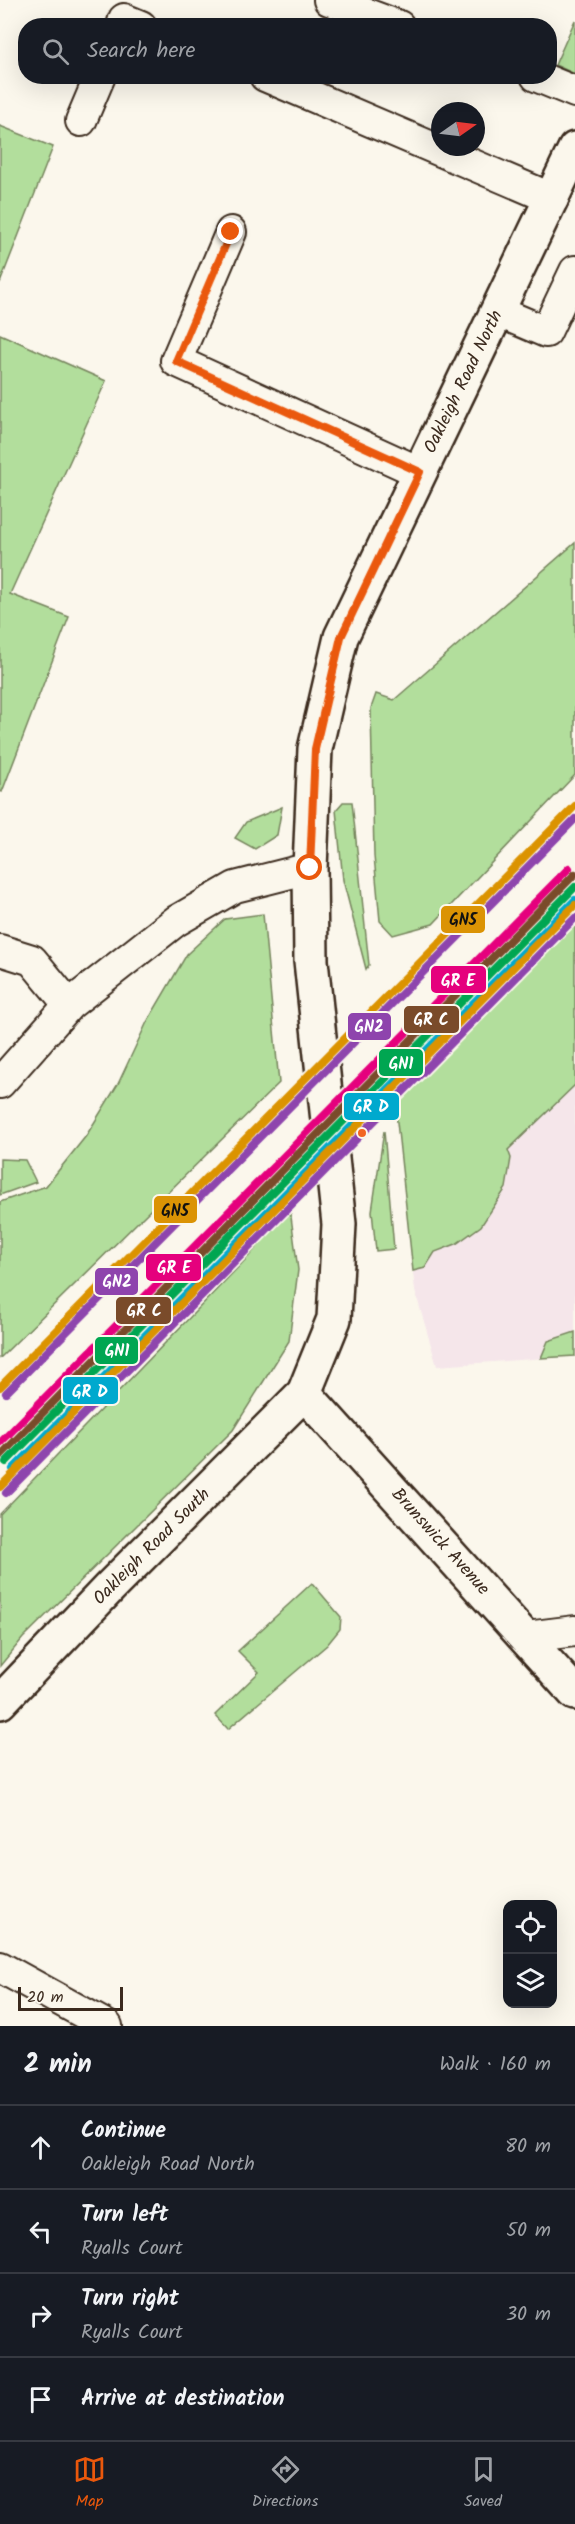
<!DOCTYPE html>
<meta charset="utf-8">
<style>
body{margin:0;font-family:Kalam,sans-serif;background:#242831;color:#f1f3f6}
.controls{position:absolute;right:18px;bottom:18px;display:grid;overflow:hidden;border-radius:12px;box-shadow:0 6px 24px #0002}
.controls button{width:54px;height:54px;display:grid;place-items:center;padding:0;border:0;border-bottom:2px solid #363941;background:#171b24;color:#f1f3f6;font:30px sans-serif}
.compass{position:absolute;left:431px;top:102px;width:54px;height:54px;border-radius:50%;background:#171b24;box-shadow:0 6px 24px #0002;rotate:76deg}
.scale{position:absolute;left:18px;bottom:15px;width:105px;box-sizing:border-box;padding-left:6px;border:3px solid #3b2a1e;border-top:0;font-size:16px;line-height:21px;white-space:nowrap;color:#3b2a1e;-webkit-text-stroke:4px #fbf7ec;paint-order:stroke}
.stop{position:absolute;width:18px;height:18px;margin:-14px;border:4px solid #ea580c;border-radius:50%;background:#fff}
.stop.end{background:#ea580c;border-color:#fff;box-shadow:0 2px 6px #0008}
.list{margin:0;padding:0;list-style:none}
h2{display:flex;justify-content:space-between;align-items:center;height:78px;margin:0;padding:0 24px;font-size:26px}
h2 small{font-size:20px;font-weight:400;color:#9ea1a6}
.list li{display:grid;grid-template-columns:39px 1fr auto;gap:18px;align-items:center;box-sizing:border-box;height:84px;padding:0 24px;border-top:2px solid #363941}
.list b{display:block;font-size:22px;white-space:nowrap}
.list p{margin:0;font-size:20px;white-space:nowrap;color:#9ea1a6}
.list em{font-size:20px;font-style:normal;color:#9ea1a6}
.icon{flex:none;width:33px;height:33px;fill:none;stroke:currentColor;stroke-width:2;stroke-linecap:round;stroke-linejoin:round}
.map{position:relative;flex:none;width:575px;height:2026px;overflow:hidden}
.search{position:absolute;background:#171b24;box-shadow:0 6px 24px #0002;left:18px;right:18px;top:18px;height:66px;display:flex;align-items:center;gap:15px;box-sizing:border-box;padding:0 21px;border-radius:24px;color:#9ea1a6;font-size:22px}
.sheet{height:414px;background:#171b24}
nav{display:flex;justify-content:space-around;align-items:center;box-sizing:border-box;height:84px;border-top:2px solid #363941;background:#171b24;font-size:16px;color:#9ea1a6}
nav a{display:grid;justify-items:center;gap:3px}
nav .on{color:#ea580c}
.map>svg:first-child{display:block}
.built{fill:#f5e6ea}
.green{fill:#b2de9c;stroke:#76845d;stroke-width:1.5}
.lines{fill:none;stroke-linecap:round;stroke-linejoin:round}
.minor-casing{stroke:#3b2a1e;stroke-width:34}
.tertiary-casing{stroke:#3b2a1e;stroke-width:38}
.primary-casing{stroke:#3b2a1e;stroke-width:38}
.minor{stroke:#fbf7ec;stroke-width:30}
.tertiary{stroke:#fbf7ec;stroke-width:33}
.primary{stroke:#fbf7ec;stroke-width:33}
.rail-1-casing{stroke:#fbf7ec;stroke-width:12}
.rail-2-casing{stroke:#fbf7ec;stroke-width:12}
.rail-3-casing{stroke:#fbf7ec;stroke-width:12}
.rail-4-casing{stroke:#fbf7ec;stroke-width:12}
.rail-5-casing{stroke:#fbf7ec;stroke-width:12}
.rail-6-casing{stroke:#fbf7ec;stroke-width:12}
.rail-1{stroke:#7a4b2a;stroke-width:8}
.rail-2{stroke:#00a651;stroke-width:8}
.rail-3{stroke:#e5007d;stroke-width:8}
.rail-4{stroke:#00a9ce;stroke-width:8}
.rail-5{stroke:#db9304;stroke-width:8}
.rail-6{stroke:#8e44ad;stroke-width:8}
.route{stroke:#ea580c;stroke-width:8}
.bus-dot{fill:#f26522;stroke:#fbf7ec;stroke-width:2}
.labels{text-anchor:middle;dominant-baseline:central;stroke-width:4.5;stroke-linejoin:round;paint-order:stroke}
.street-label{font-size:18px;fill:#3b2a1e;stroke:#fbf7ec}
.line-badge{stroke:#fbf7ec;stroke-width:2}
.badge-label{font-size:16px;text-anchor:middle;font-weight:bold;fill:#fff}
.pale-badge-label{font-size:16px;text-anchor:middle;font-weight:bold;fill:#111}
</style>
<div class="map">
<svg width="575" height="2026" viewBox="0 0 575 2026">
<rect width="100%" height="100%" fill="#fbf7ec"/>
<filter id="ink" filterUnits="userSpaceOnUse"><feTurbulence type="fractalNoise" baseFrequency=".0167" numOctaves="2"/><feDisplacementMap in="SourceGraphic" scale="12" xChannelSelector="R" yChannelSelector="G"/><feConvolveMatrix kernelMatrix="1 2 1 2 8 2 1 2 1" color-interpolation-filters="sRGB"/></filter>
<g filter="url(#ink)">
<!-- built -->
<path class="built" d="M 575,920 L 575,1356 L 437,1366 L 415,1291 L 394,1094 Z"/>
<!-- green -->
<path class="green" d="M 575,20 L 575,74 L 555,65 Z
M 0,126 L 53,147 L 0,283 Z
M 0,334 L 106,381 L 10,594 L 69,617 L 2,792 L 0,791 Z
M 575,543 L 575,775 L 433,924 L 393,935 L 380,921 L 374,856 L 371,708 L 376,694 L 394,700 Z
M 343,802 L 352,802 L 369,965 L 366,969 L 343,880 L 336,810 Z
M 282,807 L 277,835 L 255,849 L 235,838 L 246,822 Z
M 263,914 L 279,1083 L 0,1358 L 0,1202 L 46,1186 L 86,1136 L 118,1084 L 147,1022 L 187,954 L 225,919 Z
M 575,920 L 575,1085 L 508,1150 L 511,1158 L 506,1188 L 481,1226 L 456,1244 L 435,1252 L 425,1268 L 413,1271 L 394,1094 Z
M 384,1131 L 394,1249 L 376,1251 L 372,1211 Z
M 0,1159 L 25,1160 L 36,1182 L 0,1195 Z
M 290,1209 L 298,1270 L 289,1341 L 233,1430 L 23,1638 L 0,1666 L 0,1514 L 249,1256 Z
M 575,1332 L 575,1356 L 541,1358 L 548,1341 Z
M 312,1583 L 341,1617 L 340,1629 L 327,1645 L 228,1729 L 215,1715 L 259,1672 L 238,1651 Z"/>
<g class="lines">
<defs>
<path id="minor" d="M 329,0 L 399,26
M 122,26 L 124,19 L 141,26
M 265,76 L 553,199
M 536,76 L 575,92
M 81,121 L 100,76
M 231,232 L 176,361 L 419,472
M 499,312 L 546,332 L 575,271
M 0,950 L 32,960 L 69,1005
M 0,1083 L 69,1005 L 176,921 L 235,887 L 310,868
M 526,1637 L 575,1631
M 0,1967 L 107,2026"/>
<path id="tertiary" d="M 304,1393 L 575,1693"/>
<path id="primary" d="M 0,1702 L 110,1587 L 304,1393 L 334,1319 L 339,1224 L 311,961 L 310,868 L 315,749 L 341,637 L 575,149"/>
</defs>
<!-- minor casing -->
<use href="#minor" class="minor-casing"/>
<!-- tertiary casing -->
<use href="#tertiary" class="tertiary-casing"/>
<!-- primary casing -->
<use href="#primary" class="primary-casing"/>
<!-- minor -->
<use href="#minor" class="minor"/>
<!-- tertiary -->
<use href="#tertiary" class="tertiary"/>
<!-- primary -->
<use href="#primary" class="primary"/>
<defs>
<path id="rail-1" d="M 0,1456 L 575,874"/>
<path id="rail-2" d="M 6,1462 L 575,887"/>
<path id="rail-3" d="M 0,1443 L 569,868"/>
<path id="rail-4" d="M 13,1469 L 575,900"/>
<path id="rail-5" d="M 0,1387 L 575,806
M 0,1487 L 575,905"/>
<path id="rail-6" d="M 6,1393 L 575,819
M 6,1493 L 575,918"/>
</defs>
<!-- rail-1 casing -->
<use href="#rail-1" class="rail-1-casing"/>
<!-- rail-2 casing -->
<use href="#rail-2" class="rail-2-casing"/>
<!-- rail-3 casing -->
<use href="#rail-3" class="rail-3-casing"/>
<!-- rail-4 casing -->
<use href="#rail-4" class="rail-4-casing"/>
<!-- rail-5 casing -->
<use href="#rail-5" class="rail-5-casing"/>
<!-- rail-6 casing -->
<use href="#rail-6" class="rail-6-casing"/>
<!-- rail-1 -->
<use href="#rail-1" class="rail-1"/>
<!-- rail-2 -->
<use href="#rail-2" class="rail-2"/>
<!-- rail-3 -->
<use href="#rail-3" class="rail-3"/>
<!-- rail-4 -->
<use href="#rail-4" class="rail-4"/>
<!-- rail-5 -->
<use href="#rail-5" class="rail-5"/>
<!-- rail-6 -->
<use href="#rail-6" class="rail-6"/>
</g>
</g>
<g class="lines" filter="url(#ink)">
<!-- route -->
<path class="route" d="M 231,232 L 176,361 L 420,472 L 341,637 L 315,749 L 310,868"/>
</g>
<!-- markers -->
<circle class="bus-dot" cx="362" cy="1133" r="5"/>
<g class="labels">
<!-- street labels -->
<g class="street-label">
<text transform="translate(464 382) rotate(-64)">Oakleigh Road North</text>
<text transform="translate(440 1542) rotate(48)">Brunswick Avenue</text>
<text transform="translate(152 1547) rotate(-45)">Oakleigh Road South</text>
</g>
</g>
<g class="line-badge">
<rect x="440" y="905" width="46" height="29" rx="6" fill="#db9304"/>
<rect x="430" y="965" width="57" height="29" rx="6" fill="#e5007d"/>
<rect x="403" y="1005" width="57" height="29" rx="6" fill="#7a4b2a"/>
<rect x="347" y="1012" width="45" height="29" rx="6" fill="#8e44ad"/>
<rect x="378" y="1048" width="46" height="29" rx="6" fill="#00a651"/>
<rect x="343" y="1092" width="57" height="29" rx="6" fill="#00a9ce"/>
<rect x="153" y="1195" width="45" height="29" rx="6" fill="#db9304"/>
<rect x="145" y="1253" width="57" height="29" rx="6" fill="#e5007d"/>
<rect x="94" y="1267" width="45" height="29" rx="6" fill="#8e44ad"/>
<rect x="115" y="1296" width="57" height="29" rx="6" fill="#7a4b2a"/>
<rect x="94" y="1336" width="45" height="29" rx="6" fill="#00a651"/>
<rect x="62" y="1376" width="57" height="29" rx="6" fill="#00a9ce"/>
</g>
<g class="badge-label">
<text x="458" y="986">GR E</text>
<text x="431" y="1025">GR C</text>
<text x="369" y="1032">GN2</text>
<text x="401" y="1069">GN1</text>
<text x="371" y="1112">GR D</text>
<text x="174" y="1273">GR E</text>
<text x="117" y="1287">GN2</text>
<text x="144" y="1316">GR C</text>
<text x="117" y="1356">GN1</text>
<text x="90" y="1397">GR D</text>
</g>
<g class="pale-badge-label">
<text x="463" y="925">GN5</text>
<text x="175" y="1216">GN5</text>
</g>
</svg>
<div class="controls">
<button><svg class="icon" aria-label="locate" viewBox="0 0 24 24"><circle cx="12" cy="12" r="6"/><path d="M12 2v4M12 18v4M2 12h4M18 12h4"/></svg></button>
<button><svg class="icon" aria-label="layers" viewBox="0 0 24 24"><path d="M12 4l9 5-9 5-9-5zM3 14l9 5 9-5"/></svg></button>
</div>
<svg class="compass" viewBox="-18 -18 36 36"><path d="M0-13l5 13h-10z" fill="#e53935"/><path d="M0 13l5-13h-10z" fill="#9ea1a6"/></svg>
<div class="scale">20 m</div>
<div class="stop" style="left:310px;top:868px"></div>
<div class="stop end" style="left:231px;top:232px"></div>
<div class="search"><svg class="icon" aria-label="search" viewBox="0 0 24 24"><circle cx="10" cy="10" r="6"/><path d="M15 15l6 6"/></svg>Search here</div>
</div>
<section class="sheet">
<h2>2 min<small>Walk · 160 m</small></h2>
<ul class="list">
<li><svg class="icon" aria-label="ahead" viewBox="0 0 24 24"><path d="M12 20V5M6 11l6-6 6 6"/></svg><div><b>Continue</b><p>Oakleigh Road North</p></div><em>80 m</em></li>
<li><svg class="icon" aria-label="left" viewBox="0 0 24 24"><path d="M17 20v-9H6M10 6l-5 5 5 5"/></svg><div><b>Turn left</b><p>Ryalls Court</p></div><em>50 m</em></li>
<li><svg class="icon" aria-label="right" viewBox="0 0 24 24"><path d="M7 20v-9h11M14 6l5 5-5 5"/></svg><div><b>Turn right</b><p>Ryalls Court</p></div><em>30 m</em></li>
<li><svg class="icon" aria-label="arrive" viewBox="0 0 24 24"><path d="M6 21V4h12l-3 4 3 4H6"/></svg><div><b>Arrive at destination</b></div></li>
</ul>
</section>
<nav>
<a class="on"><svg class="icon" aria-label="map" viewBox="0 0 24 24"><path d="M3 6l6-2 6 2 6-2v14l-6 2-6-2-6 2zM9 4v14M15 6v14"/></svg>Map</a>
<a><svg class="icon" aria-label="directions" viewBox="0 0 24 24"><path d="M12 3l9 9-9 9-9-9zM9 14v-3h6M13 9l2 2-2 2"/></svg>Directions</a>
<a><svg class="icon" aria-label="saved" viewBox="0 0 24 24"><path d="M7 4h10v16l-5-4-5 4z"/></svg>Saved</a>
</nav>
